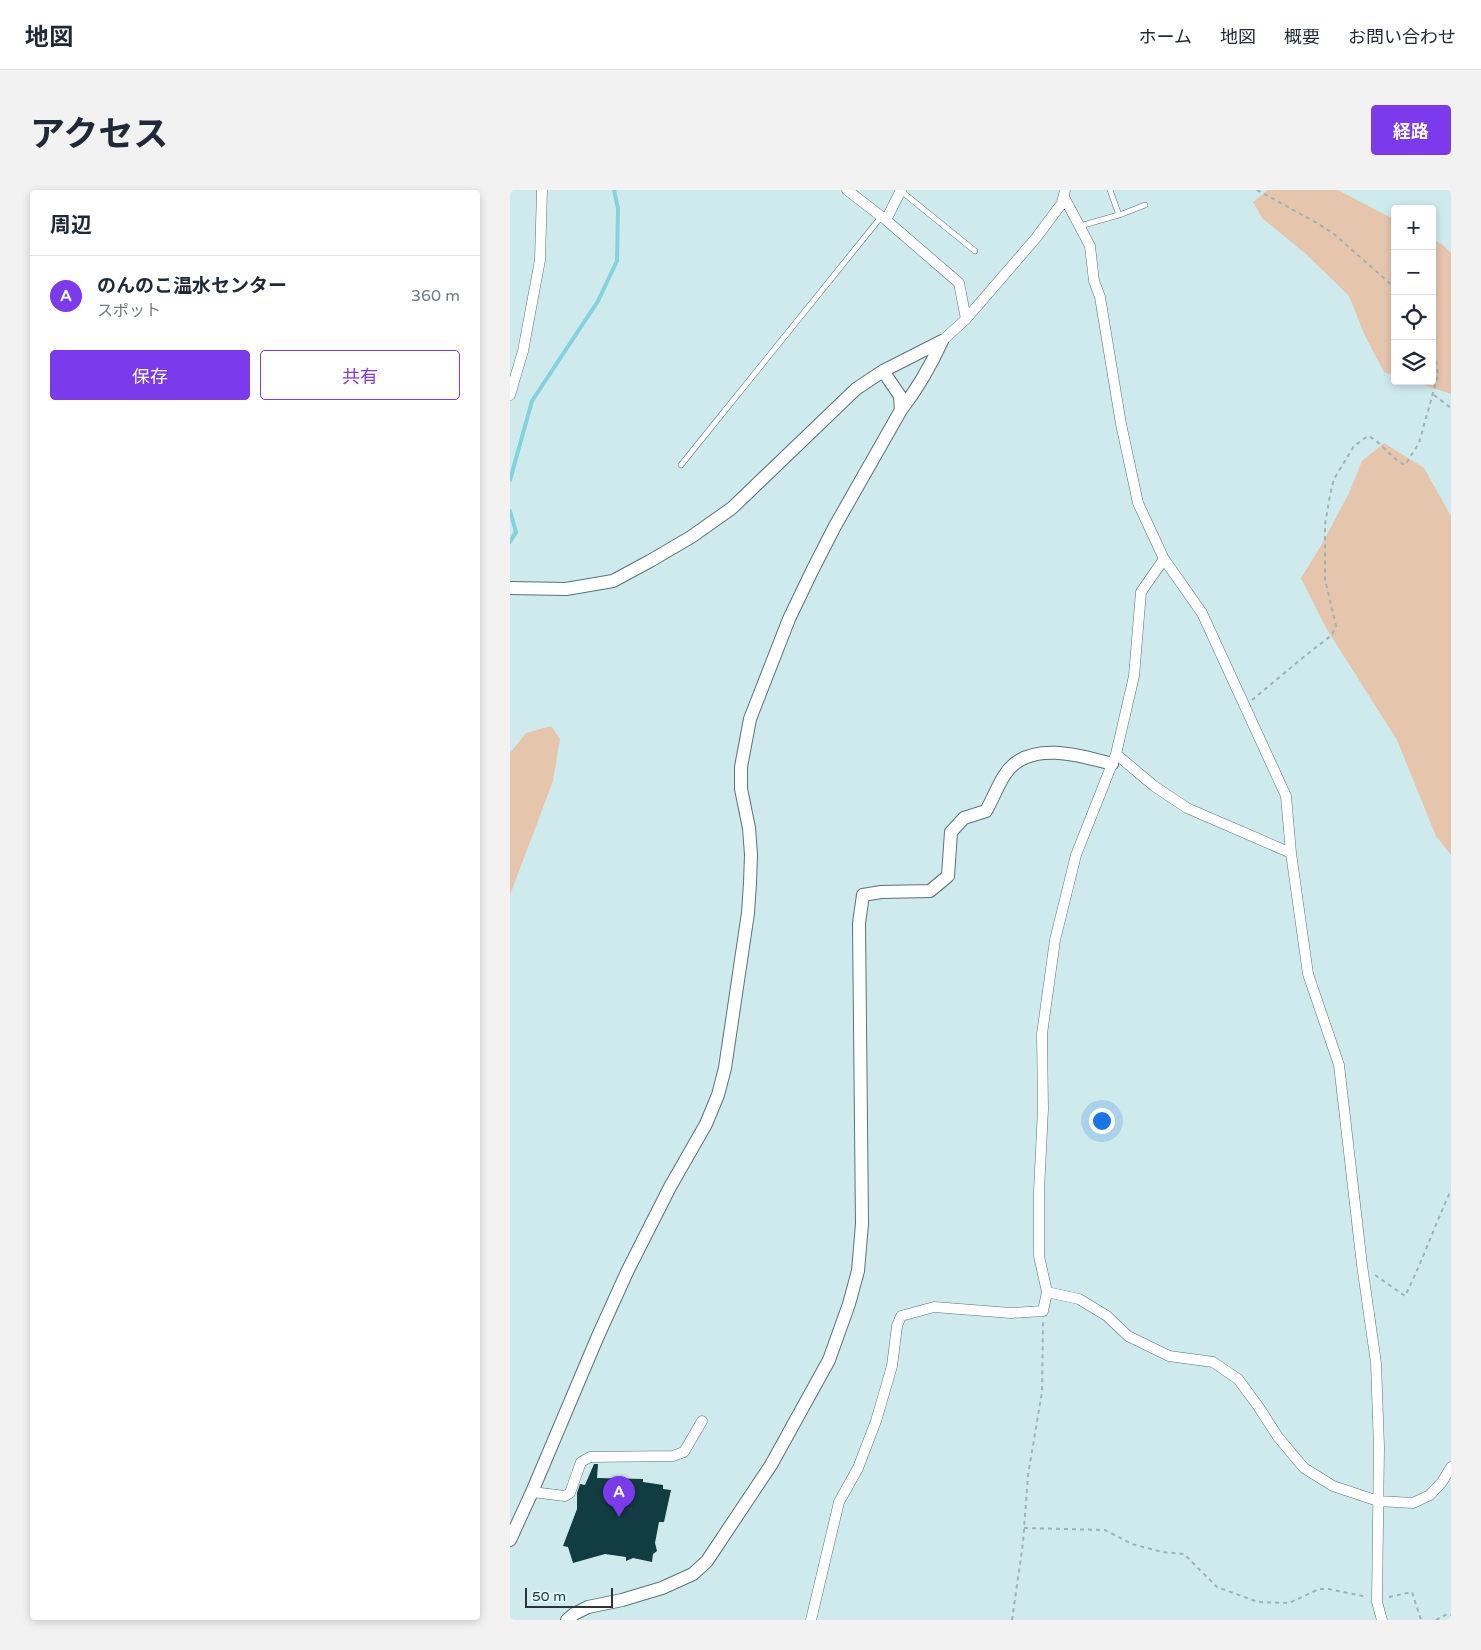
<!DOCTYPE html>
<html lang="ja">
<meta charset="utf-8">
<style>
body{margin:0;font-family:"Varela Round","Noto Sans JP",sans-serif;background:#f2f2f3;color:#1f2937}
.controls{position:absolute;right:15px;top:15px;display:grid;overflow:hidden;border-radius:5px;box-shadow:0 2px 8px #0003}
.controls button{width:45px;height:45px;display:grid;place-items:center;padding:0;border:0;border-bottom:1px solid #e0e1e3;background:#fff;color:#1f2937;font:25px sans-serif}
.scale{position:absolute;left:15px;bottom:12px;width:88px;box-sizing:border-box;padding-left:5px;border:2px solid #2b3537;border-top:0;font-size:14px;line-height:18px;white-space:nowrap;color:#2b3537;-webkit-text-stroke:4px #dcf7fb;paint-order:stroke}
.you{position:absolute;left:591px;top:930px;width:18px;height:18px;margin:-12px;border:4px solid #fff;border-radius:50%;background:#1a73e8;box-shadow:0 0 0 8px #1a73e833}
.badge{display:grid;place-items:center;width:32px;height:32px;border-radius:50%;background:#7c3aed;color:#fff;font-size:16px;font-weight:700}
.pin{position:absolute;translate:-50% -41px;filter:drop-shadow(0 1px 2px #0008)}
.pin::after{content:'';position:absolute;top:26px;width:18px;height:15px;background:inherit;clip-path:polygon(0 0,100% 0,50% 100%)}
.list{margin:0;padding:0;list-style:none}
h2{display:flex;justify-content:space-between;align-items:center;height:65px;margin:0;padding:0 20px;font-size:21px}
h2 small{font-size:16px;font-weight:400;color:#747a83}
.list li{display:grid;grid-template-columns:32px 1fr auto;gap:15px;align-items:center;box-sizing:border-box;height:80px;padding:0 20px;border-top:1px solid #e0e1e3}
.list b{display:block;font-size:19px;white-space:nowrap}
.list p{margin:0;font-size:16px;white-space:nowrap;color:#747a83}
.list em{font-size:16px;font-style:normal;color:#747a83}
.actions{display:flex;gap:10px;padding:15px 20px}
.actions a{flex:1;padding:11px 0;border:1px solid #7c3aed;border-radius:5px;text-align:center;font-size:18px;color:#7c3aed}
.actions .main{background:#7c3aed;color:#fff}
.icon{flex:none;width:28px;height:28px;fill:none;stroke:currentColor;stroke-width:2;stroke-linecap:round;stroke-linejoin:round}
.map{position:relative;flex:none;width:941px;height:1430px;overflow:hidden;border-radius:5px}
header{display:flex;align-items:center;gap:30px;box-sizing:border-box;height:70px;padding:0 25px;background:#fff;border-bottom:1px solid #e0e1e3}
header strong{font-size:24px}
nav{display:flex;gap:28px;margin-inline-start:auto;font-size:18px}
.intro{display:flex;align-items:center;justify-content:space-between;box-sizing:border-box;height:120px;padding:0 30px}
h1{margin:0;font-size:35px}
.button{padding:12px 22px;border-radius:5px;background:#7c3aed;color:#fff;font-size:18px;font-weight:700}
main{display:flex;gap:30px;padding:0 30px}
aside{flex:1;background:#fff;border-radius:5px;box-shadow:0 2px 8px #0003}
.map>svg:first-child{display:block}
.green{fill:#e6c5ad}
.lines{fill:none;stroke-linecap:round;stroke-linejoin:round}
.stream{stroke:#84d2dc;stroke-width:4}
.building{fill:#113c41}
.service-casing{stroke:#5a7376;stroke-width:6}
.minor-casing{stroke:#5a7376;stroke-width:11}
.tertiary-casing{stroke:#5a7376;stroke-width:14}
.path{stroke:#9db3b5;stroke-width:2;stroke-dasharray:4 4;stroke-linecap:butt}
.service{stroke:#fff;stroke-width:5}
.minor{stroke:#fff;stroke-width:10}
.tertiary{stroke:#fff;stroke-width:12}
</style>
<header>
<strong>地図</strong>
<nav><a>ホーム</a><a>地図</a><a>概要</a><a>お問い合わせ</a></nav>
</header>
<div class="intro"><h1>アクセス</h1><a class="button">経路</a></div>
<main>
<aside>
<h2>周辺<small></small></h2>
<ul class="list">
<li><span class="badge">A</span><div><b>のんのこ温水センター</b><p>スポット</p></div><em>360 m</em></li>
</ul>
<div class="actions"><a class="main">保存</a><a>共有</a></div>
</aside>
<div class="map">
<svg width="941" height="1430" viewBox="0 0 941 1430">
<rect width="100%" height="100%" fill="#cfeaed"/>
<!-- green -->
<path class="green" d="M 758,0 L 828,0 L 885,30 L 885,186 L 874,182 L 855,146 L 839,106 L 797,65 L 752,28 L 743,12 Z
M 922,49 L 933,55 L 941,63 L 941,204 L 902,191 L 922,191 Z
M 874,253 L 914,278 L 941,326 L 941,665 L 926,646 L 887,550 L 816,438 L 791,388 L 812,354 L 839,303 L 852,271 Z
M 41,536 L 50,549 L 43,591 L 0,705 L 0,563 L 16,543 Z"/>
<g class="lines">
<!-- stream -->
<path class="stream" d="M 0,290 L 22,211 L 88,111 L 107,71 L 108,19 L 104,0
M 0,321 L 6,342 L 0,352"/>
</g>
<!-- building -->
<path class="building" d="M 84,1274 L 88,1274 L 87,1288 L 133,1289 L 133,1292 L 153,1295 L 153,1299 L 161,1300 L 154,1332 L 149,1332 L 145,1353 L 147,1361 L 143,1364 L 142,1372 L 123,1368 L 116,1371 L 116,1367 L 95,1364 L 63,1373 L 58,1357 L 53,1356 L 67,1319 L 67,1303 L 70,1294 L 75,1295 Z"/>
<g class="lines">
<defs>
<path id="service" d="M 600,0 L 609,25
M 391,1 L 465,61
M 570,36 L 612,24 L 635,15
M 171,275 L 371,27"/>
<path id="minor" d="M 337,0 L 376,30 L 449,93 L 456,129
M 554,7 L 580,56 L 584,91 L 590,107 L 611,234 L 628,313 L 654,369 L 692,423 L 776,606 L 781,663 L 798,784 L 829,875 L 852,1075 L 866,1173 L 869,1257 L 867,1412 L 872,1430
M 376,30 L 391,0
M 432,151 L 456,129 L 526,48 L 552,13 L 555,0
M 0,205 L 13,161 L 30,70 L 32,0
M 606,564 L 644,596 L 677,618 L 781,663
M 537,1102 L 569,1109 L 597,1126 L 618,1146 L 659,1166 L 703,1172 L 728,1189 L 748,1216 L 768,1247 L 794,1278 L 823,1296 L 868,1311 L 903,1313 L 920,1305 L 932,1292 L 941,1277
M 22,1302 L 55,1306 L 60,1303 L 71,1272 L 80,1267 L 163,1266 L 174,1262 L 192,1231
M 301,1430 L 329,1312 L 348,1278 L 366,1231 L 382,1176 L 387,1136 L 391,1126 L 424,1117 L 501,1123 L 533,1121 L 537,1102 L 529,1066 L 529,1001 L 533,919 L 532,844 L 545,750 L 566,665 L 606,564 L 624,486 L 631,402 L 654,369"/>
<path id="tertiary" d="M 373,181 L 390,206 L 391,220
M 0,398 L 56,399 L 103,391 L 140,371 L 181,347 L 222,318 L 346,199 L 373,181 L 432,151
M 0,1350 L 22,1302 L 88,1146 L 117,1082 L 160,997 L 196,934 L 208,905 L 215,878 L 238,723 L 240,693 L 241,665 L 239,638 L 231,599 L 231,577 L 240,529 L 279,429 L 302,381 L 325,336 L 391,220 C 408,198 421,175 432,151
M 57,1430 L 64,1424 L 78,1417 L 112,1410 L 152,1398 L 183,1384 L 197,1371 L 261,1275 L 319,1170 L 339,1114 L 348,1081 L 352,1034 L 349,733 L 353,705 L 371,702 L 420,701 L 438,686 L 441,642 L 454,628 L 476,621 C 483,609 488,594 496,583 C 519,550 570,565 602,574"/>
</defs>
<!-- service casing -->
<use href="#service" class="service-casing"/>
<!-- minor casing -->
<use href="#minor" class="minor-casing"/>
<!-- tertiary casing -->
<use href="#tertiary" class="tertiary-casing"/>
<!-- path -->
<path class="path" d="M 747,0 L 807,33 L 824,44 L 885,98
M 924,205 L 941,218
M 742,510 L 796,465 L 822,445 L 826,436 L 815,389 L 815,335 L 820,305 L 824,289 L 844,256 L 858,246 C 873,253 880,268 895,275 L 909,253 L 928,185 L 925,166 L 922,156
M 865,1085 L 895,1106 C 912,1072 925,1035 941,1000
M 514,1338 L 595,1340 L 622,1354 L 652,1362 L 674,1364 L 707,1397 L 748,1412 L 779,1413 L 809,1399 L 819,1399 L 857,1407
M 879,1407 L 902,1402 L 911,1430
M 502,1430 L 513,1353 L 518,1285 L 532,1202 L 533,1132
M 926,1430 L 937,1424 L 941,1425"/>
<!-- service -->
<use href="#service" class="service"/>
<!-- minor -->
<use href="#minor" class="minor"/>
<!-- tertiary -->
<use href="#tertiary" class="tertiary"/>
</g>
</svg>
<div class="controls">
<button>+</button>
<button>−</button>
<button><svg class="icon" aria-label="locate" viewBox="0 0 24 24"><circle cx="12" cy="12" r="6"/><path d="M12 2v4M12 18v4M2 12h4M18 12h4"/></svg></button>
<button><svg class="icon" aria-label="layers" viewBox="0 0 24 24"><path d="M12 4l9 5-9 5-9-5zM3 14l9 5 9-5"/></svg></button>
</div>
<div class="scale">50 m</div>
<div class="you"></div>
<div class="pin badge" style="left:109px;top:1327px">A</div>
</div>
</main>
